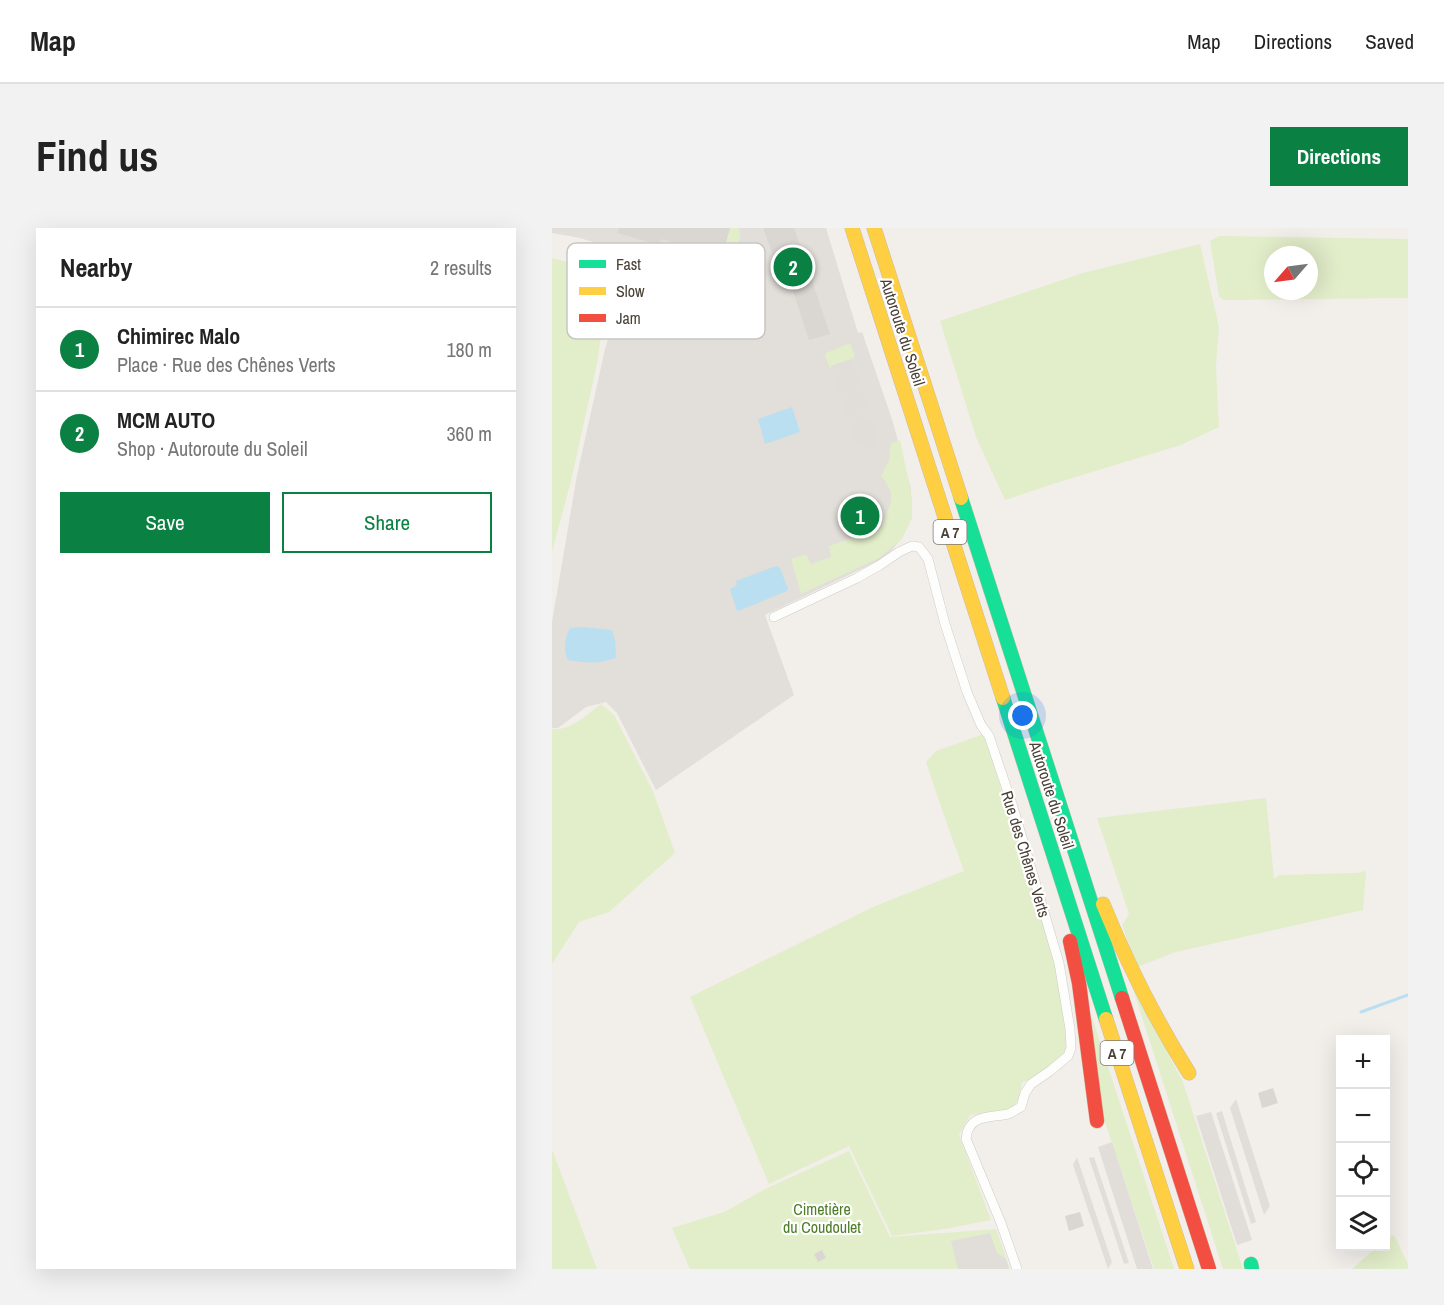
<!DOCTYPE html>
<meta charset="utf-8">
<style>
body{margin:0;font-family:"Archivo Narrow",sans-serif;background:#f2f2f2;color:#222}
.controls{position:absolute;right:18px;bottom:18px;display:grid;overflow:hidden;border-radius:0px;box-shadow:0 6px 24px #0002}
.controls button{width:54px;height:54px;display:grid;place-items:center;padding:0;border:0;border-bottom:2px solid #e0e0e0;background:#fff;color:#222;font:30px sans-serif}
.compass{position:absolute;left:712px;top:18px;width:54px;height:54px;border-radius:50%;background:#fff;box-shadow:0 6px 24px #0002;rotate:242deg}
.you{position:absolute;left:471px;top:488px;width:21px;height:21px;margin:-15px;border:4px solid #fff;border-radius:50%;background:#1a73e8;box-shadow:0 0 0 9px #1a73e833}
.badge{display:grid;place-items:center;width:39px;height:39px;border-radius:50%;background:#0b8043;color:#fff;font-size:20px;font-weight:700}
.pin{position:absolute;translate:-50% -50%;border:3px solid #fff;box-shadow:0 2px 6px #0006}
.list{margin:0;padding:0;list-style:none}
h2{display:flex;justify-content:space-between;align-items:center;height:78px;margin:0;padding:0 24px;font-size:26px}
h2 small{font-size:20px;font-weight:400;color:#767676}
.list li{display:grid;grid-template-columns:39px 1fr auto;gap:18px;align-items:center;box-sizing:border-box;height:84px;padding:0 24px;border-top:2px solid #e0e0e0}
.list b{display:block;font-size:22px;white-space:nowrap}
.list p{margin:0;font-size:20px;white-space:nowrap;color:#767676}
.list em{font-size:20px;font-style:normal;color:#767676}
.actions{display:flex;gap:12px;padding:18px 24px}
.actions a{flex:1;padding:14px 0;border:2px solid #0b8043;border-radius:0px;text-align:center;font-size:21px;color:#0b8043}
.actions .main{background:#0b8043;color:#fff}
.icon{flex:none;width:33px;height:33px;fill:none;stroke:currentColor;stroke-width:2;stroke-linecap:round;stroke-linejoin:round}
.map{position:relative;flex:none;width:856px;height:1041px;overflow:hidden;border-radius:0px}
header{display:flex;align-items:center;gap:36px;box-sizing:border-box;height:84px;padding:0 30px;background:#fff;border-bottom:2px solid #e0e0e0}
header strong{font-size:28px}
nav{display:flex;gap:33px;margin-inline-start:auto;font-size:21px}
.intro{display:flex;align-items:center;justify-content:space-between;box-sizing:border-box;height:144px;padding:0 36px}
h1{margin:0;font-size:42px}
.button{padding:15px 27px;border-radius:0px;background:#0b8043;color:#fff;font-size:21px;font-weight:700}
main{display:flex;gap:36px;padding:0 36px}
aside{flex:1;background:#fff;border-radius:0px;box-shadow:0 6px 24px #0002}
.map>svg:first-child{display:block}
.industrial{fill:#e2ded9}
.green{fill:#e2edca;fill-rule:evenodd}
.parking{fill:#e1deda}
.water{fill:#badff1}
.lines{fill:none;stroke-linecap:round;stroke-linejoin:round}
.stream{stroke:#badff1;stroke-width:3}
.building{fill:#dad6d2}
.street-casing{stroke:#cfcbc7;stroke-width:10}
.fast-casing{stroke:#cbbba5;stroke-width:15}
.slow-casing{stroke:#cbbba5;stroke-width:15}
.jam-casing{stroke:#cbbba5;stroke-width:15}
.street{stroke:#fdfdfc;stroke-width:9}
.fast{stroke:#16e098;stroke-width:14}
.slow{stroke:#ffcf43;stroke-width:14}
.jam{stroke:#f24e42;stroke-width:14}
.labels{text-anchor:middle;dominant-baseline:central;stroke-width:4.5;stroke-linejoin:round;paint-order:stroke}
.shield{fill:#fff;stroke:#807972;stroke-width:1.5}
.shield-label{font-size:15px;font-weight:bold;fill:#494036}
.street-label{font-size:16px;fill:#494036;stroke:#fff}
.park-label{font-size:16px;fill:#4d7e26;stroke:#fff}
.key{fill:#fff;stroke:#c8c6c3;stroke-width:1.5}
.key-label{font-size:16px;fill:#494036}
</style>
<header>
<strong>Map</strong>
<nav><a>Map</a><a>Directions</a><a>Saved</a></nav>
</header>
<div class="intro"><h1>Find us</h1><a class="button">Directions</a></div>
<main>
<aside>
<h2>Nearby<small>2 results</small></h2>
<ul class="list">
<li><span class="badge">1</span><div><b>Chimirec Malo</b><p>Place · Rue des Chênes Verts</p></div><em>180 m</em></li>
<li><span class="badge">2</span><div><b>MCM AUTO</b><p>Shop · Autoroute du Soleil</p></div><em>360 m</em></li>
</ul>
<div class="actions"><a class="main">Save</a><a>Share</a></div>
</aside>
<div class="map">
<svg width="856" height="1041" viewBox="0 0 856 1041">
<rect width="100%" height="100%" fill="#f2efeb"/>
<!-- industrial -->
<path class="industrial" d="M 0,0 L 274,0 L 306,105 L 310,104 L 340,191 L 359,261 L 359,289 L 349,311 L 339,323 L 326,333 L 213,387 L 242,467 L 104,562 L 65,485 L 54,474 L 34,479 L 6,500 L 0,500 L 0,394 L 25,247 L 53,121 L 78,37 L 98,47 L 80,37 L 53,18 L 28,10 L 0,5 Z"/>
<!-- green -->
<path class="green" d="M 178,0 L 187,0 C 191,13 184,25 171,28 L 171,26 Z
M 667,8 L 856,11 L 856,70 L 671,72 L 667,68 L 658,13 ZM 721,27 L 757,27 L 757,63 L 721,63 Z
M 648,16 L 667,99 L 664,138 L 667,199 L 629,217 L 504,255 L 453,272 L 424,209 L 388,93 L 531,45 Z
M 0,30 L 45,42 L 52,50 L 54,65 L 46,131 L 19,253 L 0,324 Z
M 298,115 L 303,128 L 300,131 L 279,138 L 280,140 L 278,140 L 273,127 L 274,125 Z
M 348,212 L 360,270 L 360,290 L 350,311 L 327,330 L 249,366 L 239,331 L 254,326 L 259,336 L 279,329 L 277,318 L 329,300 C 337,276 347,270 329,248 L 337,232 L 339,215 Z
M 49,476 L 62,487 L 101,563 L 123,625 L 57,684 L 27,694 L 0,736 L 0,501 C 19,503 34,487 49,476 Z
M 432,506 L 494,706 L 505,737 L 519,828 L 501,845 L 470,854 L 467,871 L 458,882 L 418,887 L 407,907 L 439,992 L 393,1001 L 340,1008 L 297,918 L 217,956 L 138,769 L 323,678 L 412,643 L 395,596 L 374,534 L 384,523 Z
M 714,570 L 722,651 L 727,647 L 805,645 L 814,643 L 811,682 L 624,724 L 585,739 L 570,697 L 577,686 L 545,590 Z
M 580,758 L 631,854 L 691,1041 L 671,1041 Z
M 536,777 L 622,1041 L 602,1041 L 547,876 Z
M 297,923 L 338,1009 L 444,1001 L 458,1041 L 138,1041 L 120,1000 L 172,984 L 215,960 Z
M 0,924 L 1,924 L 45,1041 L 0,1041 Z
M 842,1007 L 856,1036 L 856,1041 L 800,1041 L 825,1019 L 834,1018 L 834,1011 Z"/>
<!-- parking -->
<path class="parking" d="M 300,131 L 317,178 L 309,181 L 314,196 L 321,193 L 325,210 L 321,212 L 322,219 L 314,222 L 312,216 L 305,217 L 279,138 Z
M 684,871 L 718,978 L 712,987 L 678,880 Z
M 670,883 L 704,994 L 699,996 L 664,885 Z
M 659,884 L 700,1012 L 685,1017 L 644,888 Z
M 560,914 L 601,1041 L 585,1041 L 546,919 Z
M 525,929 L 560,1034 L 556,1041 L 521,937 Z
M 542,929 L 577,1035 L 572,1036 L 537,930 Z
M 438,1005 L 445,1025 L 454,1031 L 457,1041 L 406,1041 L 399,1013 Z"/>
<!-- water -->
<path class="water" d="M 240,179 L 248,204 L 213,216 L 206,191 Z
M 224,338 L 228,340 L 236,361 L 235,363 L 186,383 L 184,380 L 178,361 L 185,357 L 184,353 Z
M 31,399 L 60,402 L 63,412 L 64,430 C 46,436 35,435 16,432 C 11,423 13,409 18,400 Z"/>
<g class="lines">
<!-- stream -->
<path class="stream" d="M 809,784 L 856,767"/>
</g>
<!-- building -->
<path class="building" d="M 67,0 L 178,0 L 170,28 L 109,11 L 107,17 L 65,5 Z
M 211,0 L 242,0 L 278,106 L 257,112 L 235,45 L 228,46 Z
M 317,267 L 328,299 L 299,309 L 288,277 Z
M 721,860 L 726,875 L 710,880 L 706,865 Z
M 528,984 L 532,998 L 517,1003 L 513,988 Z
M 270,1022 L 274,1030 L 266,1034 L 262,1026 Z"/>
<g class="lines">
<defs>
<path id="street" d="M 222,389 L 305,350 L 328,337 L 347,324 L 360,318 L 367,319 L 376,331 L 393,396 L 415,464 L 429,497 L 437,508 L 461,579 L 507,735 L 518,801 L 519,820 L 516,828 L 498,843 L 479,856 L 473,865 L 469,879 C 465,881 461,884 456,886 C 438,890 416,886 414,911 L 449,995 L 465,1041"/>
<path id="fast" d="M 409,270 L 570,770
M 451,470 L 554,791
M 699,1036 L 700,1041"/>
<path id="slow" d="M 300,0 L 451,470
M 322,0 L 409,270
M 551,676 C 575,735 603,791 637,845
M 554,791 L 635,1041"/>
<path id="jam" d="M 518,713 L 527,755 L 545,893
M 570,770 L 657,1041"/>
</defs>
<!-- street casing -->
<use href="#street" class="street-casing"/>
<!-- fast casing -->
<use href="#fast" class="fast-casing"/>
<!-- slow casing -->
<use href="#slow" class="slow-casing"/>
<!-- jam casing -->
<use href="#jam" class="jam-casing"/>
<!-- street -->
<use href="#street" class="street"/>
<!-- fast -->
<use href="#fast" class="fast"/>
<!-- slow -->
<use href="#slow" class="slow"/>
<!-- jam -->
<use href="#jam" class="jam"/>
</g>
<g class="labels">
<!-- shield labels -->
<g class="shield">
<rect x="381.5" y="292" width="33" height="24" rx="4.5"/>
<rect x="548.5" y="813" width="33" height="24" rx="4.5"/>
</g>
<g class="shield-label">
<text x="398" y="304">A 7</text>
<text x="565" y="825">A 7</text>
</g>
<!-- street labels -->
<g class="street-label">
<text transform="translate(351 104) rotate(72)">Autoroute du Soleil</text>
<text transform="translate(500 567) rotate(72)">Autoroute du Soleil</text>
<text transform="translate(474 626) rotate(73)">Rue des Chênes Verts</text>
</g>
<!-- park labels -->
<g class="park-label">
<text x="270" y="981">Cimetière<tspan x="270" dy="18">du Coudoulet</tspan></text>
</g>
</g>
<!-- legend -->
<rect x="15" y="15" width="198" height="96" rx="9" class="key"/>
<rect x="27" y="32" width="27" height="8" fill="#16e098"/>
<rect x="27" y="59" width="27" height="8" fill="#ffcf43"/>
<rect x="27" y="86" width="27" height="8" fill="#f24e42"/>
<g class="key-label">
<text x="64" y="42">Fast</text>
<text x="64" y="69">Slow</text>
<text x="64" y="96">Jam</text>
</g>
</svg>
<div class="controls">
<button>+</button>
<button>−</button>
<button><svg class="icon" aria-label="locate" viewBox="0 0 24 24"><circle cx="12" cy="12" r="6"/><path d="M12 2v4M12 18v4M2 12h4M18 12h4"/></svg></button>
<button><svg class="icon" aria-label="layers" viewBox="0 0 24 24"><path d="M12 4l9 5-9 5-9-5zM3 14l9 5 9-5"/></svg></button>
</div>
<svg class="compass" viewBox="-18 -18 36 36"><path d="M0-13l5 13h-10z" fill="#e53935"/><path d="M0 13l5-13h-10z" fill="#767676"/></svg>
<div class="you"></div>
<div class="pin badge" style="left:308px;top:288px">1</div>
<div class="pin badge" style="left:241px;top:39px">2</div>
</div>
</main>
